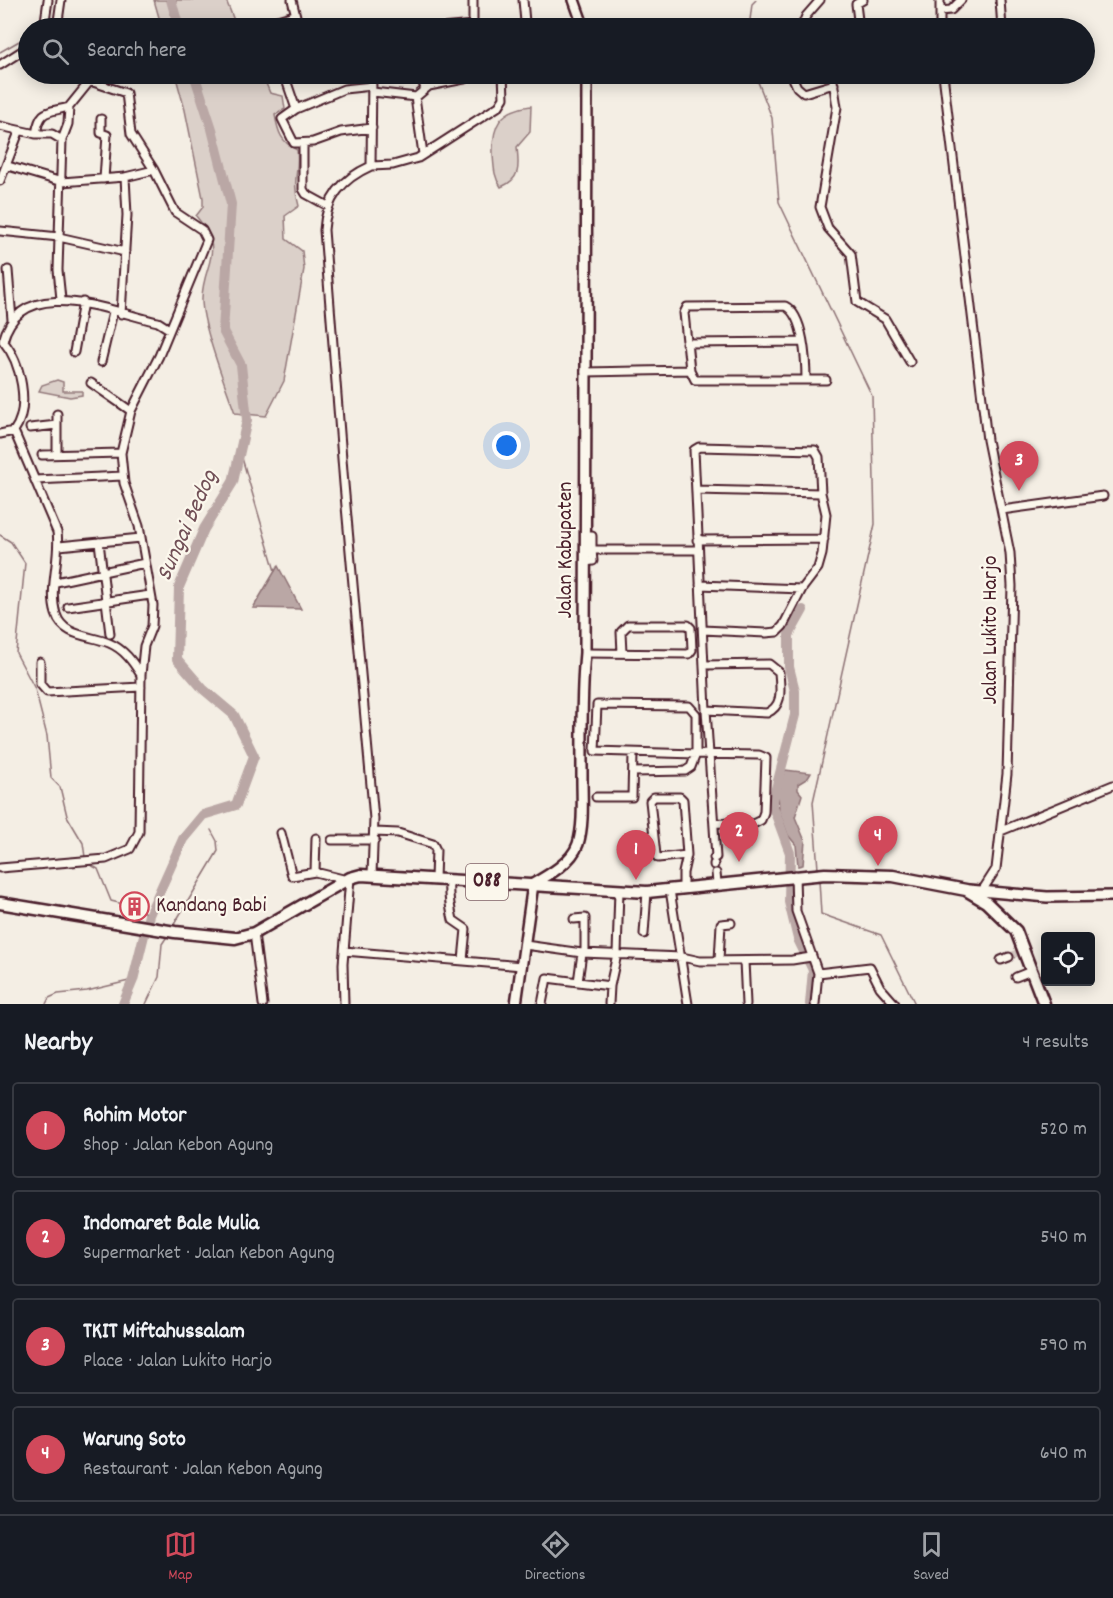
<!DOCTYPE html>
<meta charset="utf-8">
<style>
body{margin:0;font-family:Dekko,sans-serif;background:#20242c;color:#f1f3f6}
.controls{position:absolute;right:18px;bottom:18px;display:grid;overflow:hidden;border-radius:6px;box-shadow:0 3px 15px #0003}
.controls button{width:54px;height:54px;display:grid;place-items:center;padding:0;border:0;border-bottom:2px solid #363941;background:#171b24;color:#f1f3f6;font:30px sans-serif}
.you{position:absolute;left:507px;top:446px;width:21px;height:21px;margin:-15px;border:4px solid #fff;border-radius:50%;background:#1a73e8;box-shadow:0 0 0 9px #1a73e833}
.badge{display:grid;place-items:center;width:39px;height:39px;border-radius:50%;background:#d1495b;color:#fff;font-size:20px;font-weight:700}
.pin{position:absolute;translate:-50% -50px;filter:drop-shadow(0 2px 3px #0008)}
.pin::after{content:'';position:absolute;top:32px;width:21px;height:18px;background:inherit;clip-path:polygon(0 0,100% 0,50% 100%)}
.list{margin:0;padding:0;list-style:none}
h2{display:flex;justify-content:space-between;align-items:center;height:78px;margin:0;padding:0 24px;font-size:26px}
h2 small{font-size:20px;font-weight:400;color:#9ea1a6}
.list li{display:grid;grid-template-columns:39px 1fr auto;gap:18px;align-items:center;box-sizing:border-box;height:96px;margin:0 12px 12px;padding:0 12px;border:2px solid #363941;border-radius:6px}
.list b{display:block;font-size:22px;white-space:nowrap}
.list p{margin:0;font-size:20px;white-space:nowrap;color:#9ea1a6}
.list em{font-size:20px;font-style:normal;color:#9ea1a6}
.icon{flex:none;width:33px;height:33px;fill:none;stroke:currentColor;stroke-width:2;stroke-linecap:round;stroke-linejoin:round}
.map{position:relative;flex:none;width:1113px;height:1004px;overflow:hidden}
.search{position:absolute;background:#171b24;box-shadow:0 3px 15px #0003;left:18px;right:18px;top:18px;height:66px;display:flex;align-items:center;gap:15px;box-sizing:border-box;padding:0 21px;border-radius:33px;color:#9ea1a6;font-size:22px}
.sheet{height:510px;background:#171b24}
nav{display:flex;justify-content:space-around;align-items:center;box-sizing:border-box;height:84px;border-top:2px solid #363941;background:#171b24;font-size:16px;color:#9ea1a6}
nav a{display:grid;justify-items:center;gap:3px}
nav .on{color:#d1495b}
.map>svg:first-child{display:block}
.green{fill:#dbd0c9;stroke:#92787a;stroke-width:1.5}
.water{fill:#baa7a5;stroke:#8d7174;stroke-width:1.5}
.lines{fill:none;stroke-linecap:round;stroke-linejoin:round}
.stream{stroke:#8d7174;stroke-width:1.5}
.river{stroke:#baa7a5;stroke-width:10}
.minor-tunnel{stroke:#d2c5bf;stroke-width:7;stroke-dasharray:7 3.5;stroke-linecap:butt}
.minor-casing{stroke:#4a1f2b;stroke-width:11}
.secondary-casing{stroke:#4a1f2b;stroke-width:14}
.primary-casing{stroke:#4a1f2b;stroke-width:15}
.minor{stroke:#fbf7ec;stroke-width:7}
.secondary{stroke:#fbf7ec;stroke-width:9}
.primary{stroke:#fbf7ec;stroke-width:10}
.labels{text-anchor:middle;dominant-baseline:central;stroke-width:4.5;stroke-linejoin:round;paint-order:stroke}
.shield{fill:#fbf7ec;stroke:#7f6065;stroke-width:1.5}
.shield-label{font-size:21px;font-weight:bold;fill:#4a1f2b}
.street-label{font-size:22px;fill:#4a1f2b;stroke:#fbf7ec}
.poi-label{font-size:22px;fill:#4a1f2b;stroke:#fbf7ec;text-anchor:start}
.water-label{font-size:24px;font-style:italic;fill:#714f56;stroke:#fbf7ec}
</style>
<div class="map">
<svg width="1113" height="1004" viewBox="0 0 1113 1004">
<rect width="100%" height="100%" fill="#f4eee4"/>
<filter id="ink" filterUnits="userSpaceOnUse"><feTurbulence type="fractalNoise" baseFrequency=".0167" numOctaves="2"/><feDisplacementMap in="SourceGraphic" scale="12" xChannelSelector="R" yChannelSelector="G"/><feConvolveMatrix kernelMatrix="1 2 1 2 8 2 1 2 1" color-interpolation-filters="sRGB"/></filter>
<g filter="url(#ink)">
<!-- green -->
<path class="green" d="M 154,0 L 226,0 L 237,28 L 162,28 Z
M 175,74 L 262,74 L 270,93 L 283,96 L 285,109 L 275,115 C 278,132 281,142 297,150 C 300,172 291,179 299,206 L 285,216 L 286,239 L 302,251 L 304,269 L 284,381 L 266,416 L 235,413 C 226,387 201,323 202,298 C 203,262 227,252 196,216 L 203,207 L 203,198 L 185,110 Z
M 531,106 L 530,132 L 517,147 C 519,166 521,179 501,187 C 494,177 494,168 493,155 C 492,126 499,110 531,106 Z
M 57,380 L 63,382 L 63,391 L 82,391 L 82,395 L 70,397 L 39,391 L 42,385 Z"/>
<!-- water -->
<path class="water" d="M 278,566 L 301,609 L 253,608 L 275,571 Z
M 785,770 L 811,773 L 808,778 L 798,784 L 798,790 L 802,795 L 795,817 L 805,841 L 803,865 L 798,866 L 796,845 L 788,835 L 779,811 L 778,792 Z"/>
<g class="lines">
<!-- stream -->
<path class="stream" d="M 36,28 L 42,22
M 749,28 L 752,4 L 756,0
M 0,52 L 28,36
M 755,74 L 772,118 L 779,202 L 872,396 L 875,524 L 813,802 L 818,869
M 240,451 L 275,571
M 0,535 L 11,542 L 25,563 L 16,653 L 35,689 L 47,736 L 51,778 L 60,787 L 67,816 L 83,843 L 85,857
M 89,864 L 98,869 L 111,901 L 135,907 L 149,915
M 819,880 L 821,914 L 881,935 L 915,1004
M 173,926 L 218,851 L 217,841 L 211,830
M 46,1004 L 49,998 L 58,994 L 87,991 L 133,980
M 146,1004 L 159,977 L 162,944 L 168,935"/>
<!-- river -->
<path class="river" d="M 171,0 L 179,28
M 803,610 L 789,635 L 789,667 L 795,691 L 795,715 L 772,804 L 790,853 L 789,902 L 798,939 L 813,970 L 810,1004
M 123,1004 L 133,980 L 149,915 L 183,839 L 203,815 L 236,805 L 254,756 L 234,715 L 203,689 L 177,659 L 179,587 L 204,529 L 233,482 L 247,420 L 241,365 L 223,331 L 231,204 L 212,129 L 194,74"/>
<!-- minor-tunnel -->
<path class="minor-tunnel" d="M 1013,955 L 1022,951"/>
<defs>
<path id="minor" d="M 292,0 L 299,28
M 523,0 L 525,22
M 940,0 L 940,28
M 1000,0 L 1002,28
M 940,11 L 951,10 L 961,0
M 257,26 L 294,15
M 44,28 L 48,0
M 57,28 L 61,0
M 441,28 L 473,25
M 473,28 L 473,0
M 801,28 L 806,16 L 820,0
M 859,28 L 856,4 L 863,0
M 0,65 L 28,47
M 88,74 L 90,81 L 126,93 L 131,134 L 154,170 L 175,212 L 202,230 L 207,240 L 159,356 L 131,411 L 121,453 L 124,483 L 139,526 L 153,605 L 152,626 L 144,646 L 141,675
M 284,74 L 296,109 L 344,89 L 372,86
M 372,74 L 371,166 C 342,179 326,198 324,230 L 344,484 L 374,819 L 372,875
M 420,74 L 425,89
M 791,74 L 797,87 L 804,93 L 834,84
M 832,74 L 837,107 L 820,207 L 828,228 L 851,254 L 857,302 L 885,319 L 910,362
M 943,74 L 987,440 L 1010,553 L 1012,586 L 1007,774 L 996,869 L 980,894
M 373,92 L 416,97 L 429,86 L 464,79 L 477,74
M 415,97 L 423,154
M 296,109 L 282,119 L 294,143 L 313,142 L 341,132 L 372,128
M 101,119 L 101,133 L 107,135 L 104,179
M 0,126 L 36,134 C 40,108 48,113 69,107 L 90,81
M 36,134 L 52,134 L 62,140
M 303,143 L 303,189 L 306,194 L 328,206
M 8,166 L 62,182 L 125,177 L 154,170
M 371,166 L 393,165 L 418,158 L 499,106 L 504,98 L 503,74
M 0,181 L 19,132
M 0,231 L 59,237 L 125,252
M 8,270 L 12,320
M 61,299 L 58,270 L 62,140 L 68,124 L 69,107
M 121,314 L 127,215 L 125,177
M 686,343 L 803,342
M 74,352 L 83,302
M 101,362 L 113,312
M 690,370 L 684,313 L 687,307 L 785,306 C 804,315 806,362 806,380
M 585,372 L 690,370 L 695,380 L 826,380
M 91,383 L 131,411
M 30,428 L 57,425
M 0,434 L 14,431 C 31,407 21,362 3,341 C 21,272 112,312 158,322 L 169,329
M 57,454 L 57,414
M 42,455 L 121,453
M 35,480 L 123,476
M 696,490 L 821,493
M 1002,510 L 1103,496
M 585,536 L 592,536 L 592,550
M 697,540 L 824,539
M 99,542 L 110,634
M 59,546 L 141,538
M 585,562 L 593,561 L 592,550 L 698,550
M 56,582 L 145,563
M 700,585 L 802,589
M 68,607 L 150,595
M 703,630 L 766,633 L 777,632 L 783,626 L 802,589 L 818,568 L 822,554 L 826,514 L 821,493 L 819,457 L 815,450 L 699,447 L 694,450 L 706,710 L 716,857 L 714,858
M 585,653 L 689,654 L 692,650 L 691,628 L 688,625 L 628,625 L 621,632 L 622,653
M 40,662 L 40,684 L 47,692 L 141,687
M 704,665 L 769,664 L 779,672 C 780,689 784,705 767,713 L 706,710
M 597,705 L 689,706 L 696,714 L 696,754 L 595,751 Z
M 633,772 L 685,771 L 691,767 L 696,754 L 759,755 L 766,758 L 764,812 L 761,820 L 753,824 L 714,823
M 596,797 L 632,797 L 633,754
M 1001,831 L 1113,785
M 375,832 L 398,833 L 433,844 L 436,850 L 435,879
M 281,833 L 292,876 L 315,872 L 347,880
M 332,840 L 375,840
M 714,864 L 714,865
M 0,868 L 106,859 L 130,849 L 139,832 L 141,675 C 133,662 124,649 109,643 C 90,635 63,637 56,614 C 48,588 61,558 57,532 L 14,431
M 315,872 L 316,838
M 716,873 L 717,883
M 795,875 L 796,911 L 818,973 L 815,1004
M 449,880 C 448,892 450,907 453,920 L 466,929 L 463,960
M 683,887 L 683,873 L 687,855 L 683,800 L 680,797 L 654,797 L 650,801 L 656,855 L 658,858 L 687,855
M 670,890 L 688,1004
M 574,919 L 585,918 L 585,953
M 254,933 L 263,1004
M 644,934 L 647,892
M 525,945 L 582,953 L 682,957 L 700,961 L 792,960 L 811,957
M 344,951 L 522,966
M 719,960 L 721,924 L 731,923
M 1001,960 L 1009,957
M 744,961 L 746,1004
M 818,973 L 870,967 L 880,987 L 895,1004
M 1016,977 L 1031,971
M 578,982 L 582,953
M 344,1004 L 343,964 L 350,878
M 542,1004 L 547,978 L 610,986
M 609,1004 L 610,986 L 617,954 L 619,890"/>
<path id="secondary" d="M 574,0 L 584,28
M 969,890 L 1047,897 L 1113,896
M 516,1004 L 533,884 C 549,875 572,862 578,844 C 584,825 582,799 582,779 C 582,737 581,695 585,653 L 587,74"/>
<path id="primary" d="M 0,903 L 175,932 L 235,938 L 254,933 L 350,878 L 361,875 L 647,892 L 825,874 L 893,876 L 966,890 L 986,902 L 1016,931 L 1044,1004"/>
</defs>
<!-- minor casing -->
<use href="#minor" class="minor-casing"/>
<!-- secondary casing -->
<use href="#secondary" class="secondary-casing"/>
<!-- primary casing -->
<use href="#primary" class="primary-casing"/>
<!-- minor -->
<use href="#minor" class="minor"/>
<!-- secondary -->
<use href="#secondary" class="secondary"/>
<!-- primary -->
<use href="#primary" class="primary"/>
</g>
</g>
<!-- icons -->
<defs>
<symbol id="building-ring" viewBox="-11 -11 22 22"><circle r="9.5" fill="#fbf7ec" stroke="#d1495b" stroke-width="1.5"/><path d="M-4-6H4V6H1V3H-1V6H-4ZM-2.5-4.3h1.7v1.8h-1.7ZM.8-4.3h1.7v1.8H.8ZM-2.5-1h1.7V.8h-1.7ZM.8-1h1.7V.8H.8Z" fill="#d1495b"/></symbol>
</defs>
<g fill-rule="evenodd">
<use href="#building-ring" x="118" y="890" width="33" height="33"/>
</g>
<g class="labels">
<!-- shield labels -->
<rect class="shield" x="466" y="864" width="42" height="36" rx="4.5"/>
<g class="shield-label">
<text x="487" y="882">088</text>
</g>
<!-- street labels -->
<g class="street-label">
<text transform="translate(566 550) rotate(-90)">Jalan Kabupaten</text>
<text transform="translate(991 630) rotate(-90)">Jalan Lukito Harjo</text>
</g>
<!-- poi labels -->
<g class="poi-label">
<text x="156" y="906">Kandang Babi</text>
</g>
<!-- water labels -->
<g class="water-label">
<text transform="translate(188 526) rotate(-66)">Sungai Bedog</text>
</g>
</g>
</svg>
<div class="controls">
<button><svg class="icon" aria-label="locate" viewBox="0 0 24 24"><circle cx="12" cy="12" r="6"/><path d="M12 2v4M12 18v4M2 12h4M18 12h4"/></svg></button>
</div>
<div class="you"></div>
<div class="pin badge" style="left:636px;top:880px">1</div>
<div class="pin badge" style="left:739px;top:862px">2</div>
<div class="pin badge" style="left:1019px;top:491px">3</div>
<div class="pin badge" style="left:878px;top:866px">4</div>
<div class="search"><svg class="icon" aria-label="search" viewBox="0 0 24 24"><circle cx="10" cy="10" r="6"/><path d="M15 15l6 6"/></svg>Search here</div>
</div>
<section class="sheet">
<h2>Nearby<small>4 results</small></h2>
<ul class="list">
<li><span class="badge">1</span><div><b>Rohim Motor</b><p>Shop · Jalan Kebon Agung</p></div><em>520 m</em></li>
<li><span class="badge">2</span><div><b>Indomaret Bale Mulia</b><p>Supermarket · Jalan Kebon Agung</p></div><em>540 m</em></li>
<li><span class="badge">3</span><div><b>TKIT Miftahussalam</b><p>Place · Jalan Lukito Harjo</p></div><em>590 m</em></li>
<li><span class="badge">4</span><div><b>Warung Soto</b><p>Restaurant · Jalan Kebon Agung</p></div><em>640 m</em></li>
</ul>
</section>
<nav>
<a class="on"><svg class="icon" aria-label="map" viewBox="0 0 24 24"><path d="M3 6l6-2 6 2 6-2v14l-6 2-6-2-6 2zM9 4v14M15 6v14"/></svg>Map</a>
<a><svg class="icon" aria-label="directions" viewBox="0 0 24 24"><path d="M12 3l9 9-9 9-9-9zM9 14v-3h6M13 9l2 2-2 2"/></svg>Directions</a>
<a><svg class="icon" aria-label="saved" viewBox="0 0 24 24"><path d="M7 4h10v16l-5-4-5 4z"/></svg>Saved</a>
</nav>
